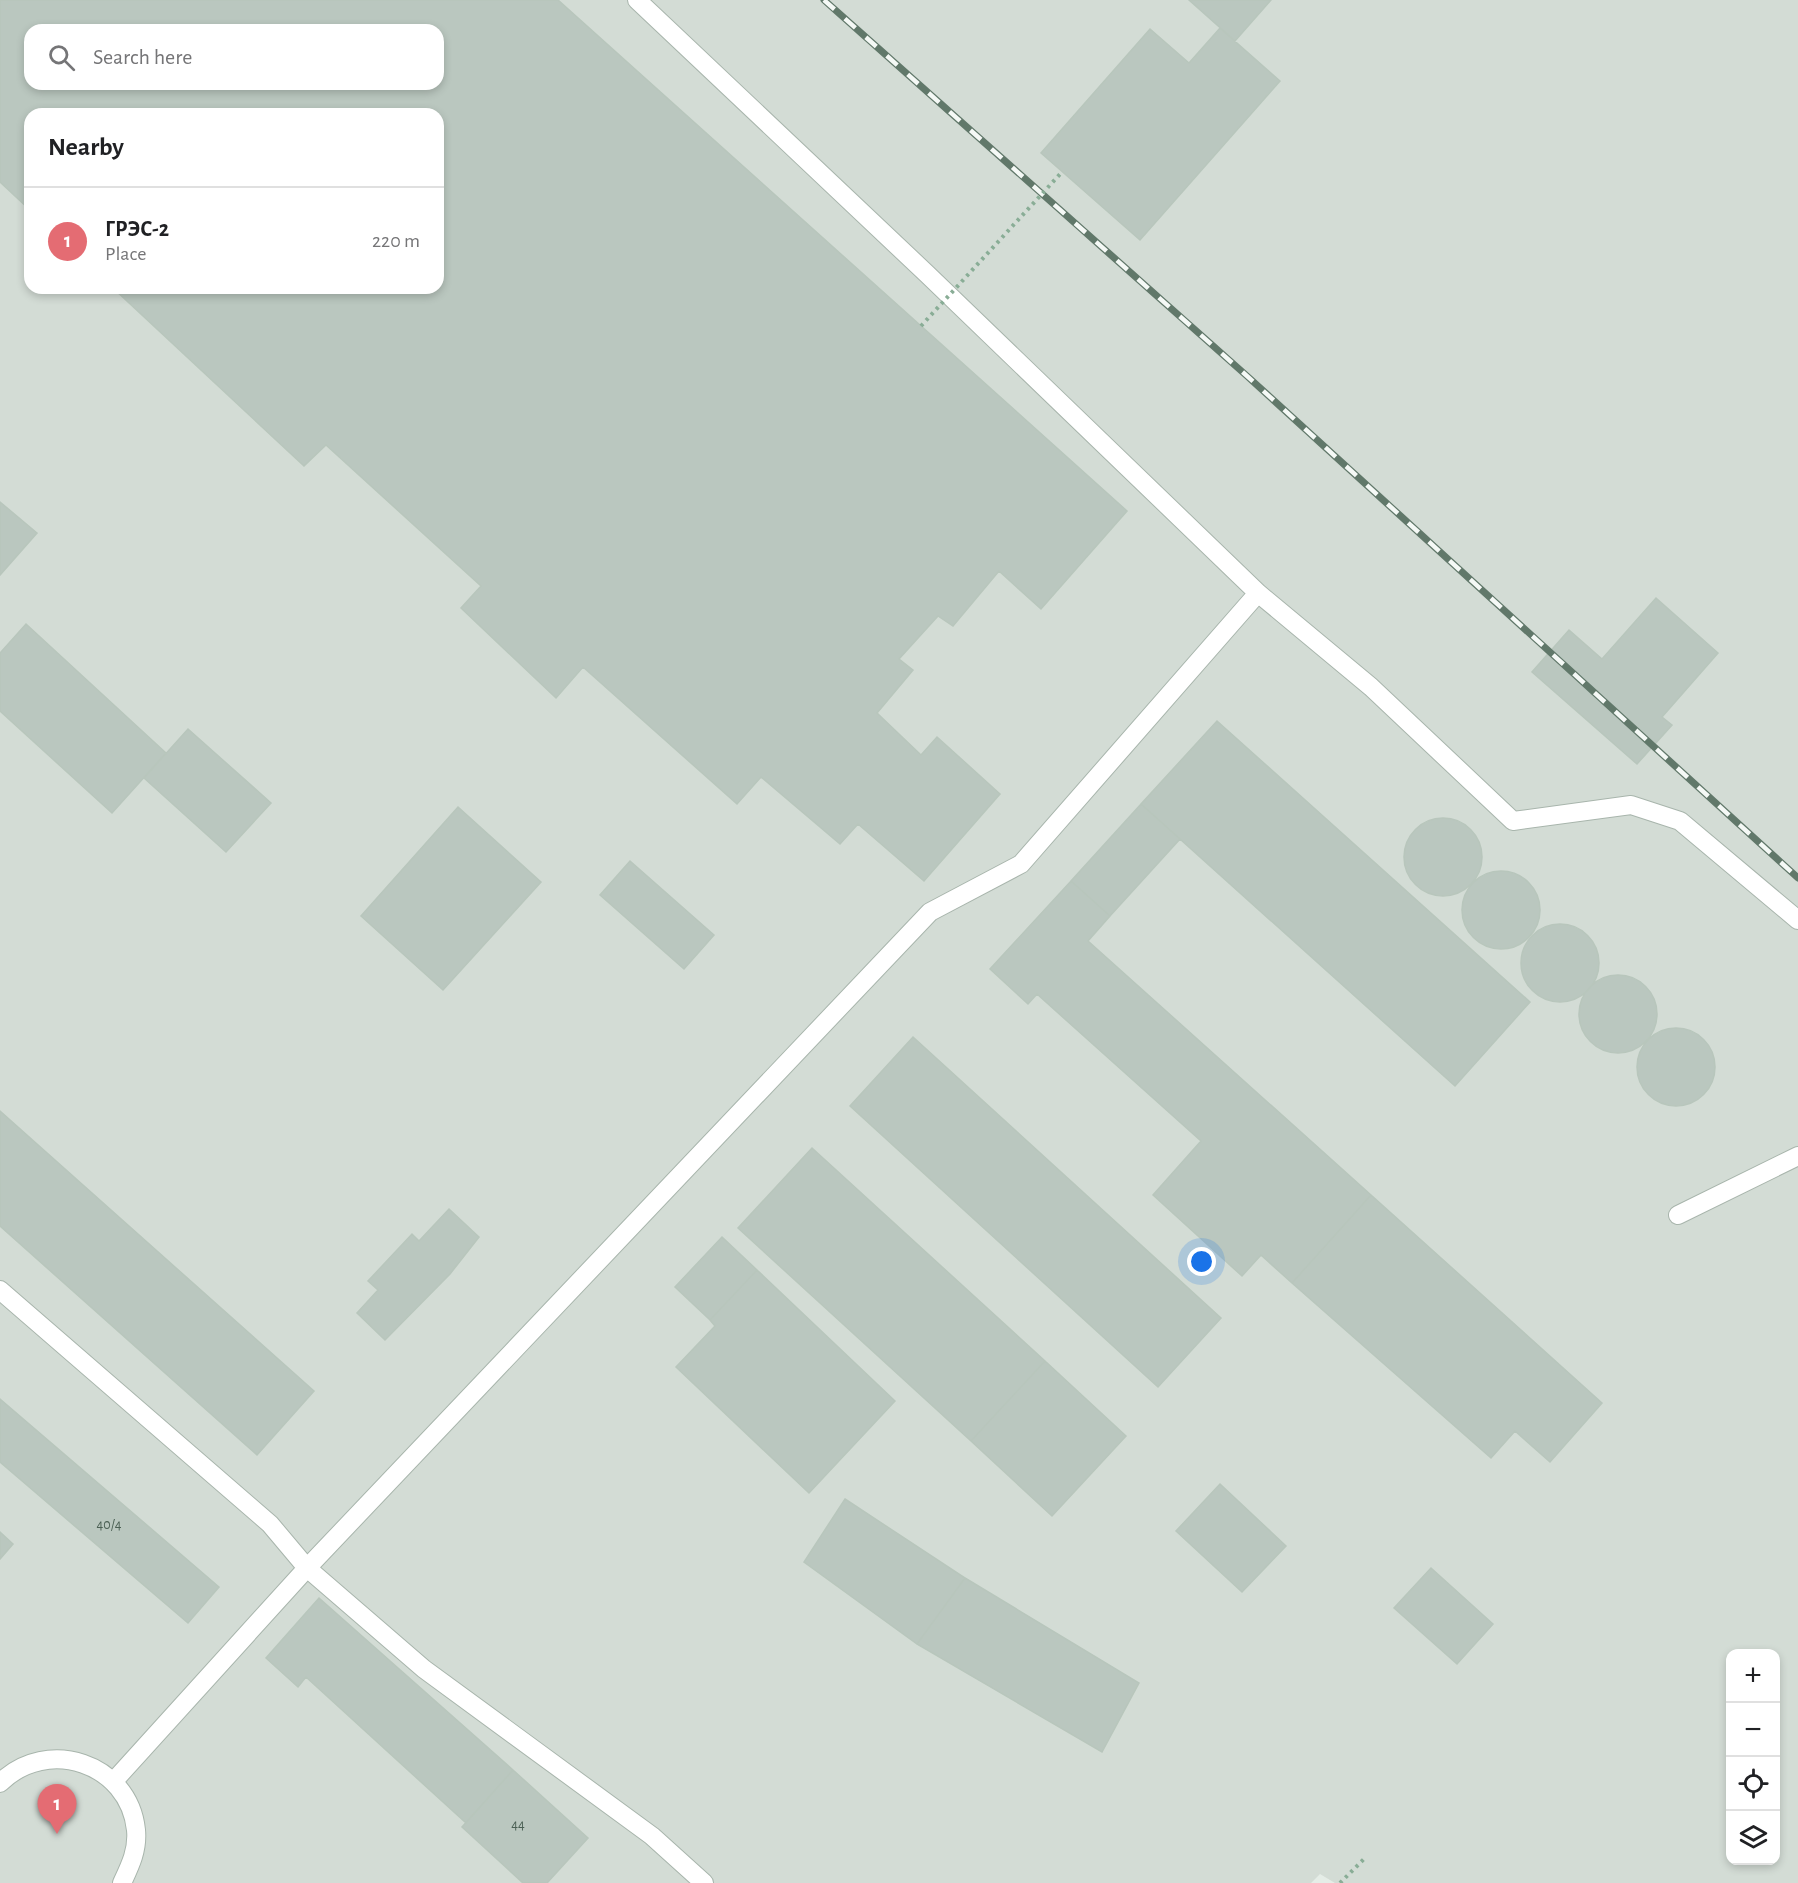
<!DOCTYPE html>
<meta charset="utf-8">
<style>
body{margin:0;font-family:"Alegreya Sans",sans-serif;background:#f2f2f2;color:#202124}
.controls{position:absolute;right:18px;bottom:18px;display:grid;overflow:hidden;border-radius:12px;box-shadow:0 3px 9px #0003}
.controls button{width:54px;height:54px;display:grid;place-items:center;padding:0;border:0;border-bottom:2px solid #e0e0e0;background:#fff;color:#202124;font:30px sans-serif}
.you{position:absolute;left:1202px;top:1262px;width:21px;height:21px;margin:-15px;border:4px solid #fff;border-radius:50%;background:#1a73e8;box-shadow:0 0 0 9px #1a73e833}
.badge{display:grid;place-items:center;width:39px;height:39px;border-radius:50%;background:#e46c73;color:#fff;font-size:20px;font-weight:700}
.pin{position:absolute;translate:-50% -50px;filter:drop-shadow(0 2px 3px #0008)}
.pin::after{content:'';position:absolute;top:32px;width:21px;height:18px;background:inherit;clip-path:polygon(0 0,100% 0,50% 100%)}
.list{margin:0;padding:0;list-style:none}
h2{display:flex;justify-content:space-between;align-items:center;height:78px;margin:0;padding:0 24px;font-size:26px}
h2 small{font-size:20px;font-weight:400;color:#757577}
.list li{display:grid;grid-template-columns:39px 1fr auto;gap:18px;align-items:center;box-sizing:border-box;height:108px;padding:0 24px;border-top:2px solid #e0e0e0}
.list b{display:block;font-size:22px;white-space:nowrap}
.list p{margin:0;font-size:20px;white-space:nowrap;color:#757577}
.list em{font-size:20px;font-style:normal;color:#757577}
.icon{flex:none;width:33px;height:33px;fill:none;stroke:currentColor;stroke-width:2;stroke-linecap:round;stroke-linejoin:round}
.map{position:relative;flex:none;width:1798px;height:1883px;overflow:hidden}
.search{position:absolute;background:#fff;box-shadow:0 3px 9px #0003;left:24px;top:24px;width:420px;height:66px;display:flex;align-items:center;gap:15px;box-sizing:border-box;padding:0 21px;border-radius:18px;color:#757577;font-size:22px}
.panel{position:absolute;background:#fff;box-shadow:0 3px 9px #0003;left:24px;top:108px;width:420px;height:186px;border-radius:18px}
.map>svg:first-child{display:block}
.built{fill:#d3dcd5;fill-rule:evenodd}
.building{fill:#bac7bf;stroke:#b8c6bc;stroke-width:1.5;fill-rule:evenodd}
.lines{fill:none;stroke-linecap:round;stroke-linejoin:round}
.lane-casing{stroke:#a8b5ac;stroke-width:20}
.path{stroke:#89ad96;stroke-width:4;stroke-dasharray:3 4.5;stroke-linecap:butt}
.lane{stroke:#fff;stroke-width:18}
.rail-casing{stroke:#61786a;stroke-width:7}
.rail{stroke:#f5f9f6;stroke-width:4.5;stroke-dasharray:14;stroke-linecap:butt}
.path-bridge{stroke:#89ad96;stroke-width:4;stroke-dasharray:3 4.5;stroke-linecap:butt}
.labels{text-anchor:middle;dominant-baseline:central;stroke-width:5;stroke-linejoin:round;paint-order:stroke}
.number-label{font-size:14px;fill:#4b6054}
</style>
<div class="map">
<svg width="1798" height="1883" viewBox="0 0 1798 1883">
<rect width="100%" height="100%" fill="#e5ede7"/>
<!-- built -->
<path class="built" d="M 0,0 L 1798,0 L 1798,1883 L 1335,1883 L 1320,1874 L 1311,1883 L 0,1883 ZM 30,30 L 438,30 L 438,84 L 30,84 ZM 30,114 L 438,114 L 438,288 L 30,288 ZM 1730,1654 L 1776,1654 L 1776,1860 L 1730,1860 Z"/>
<!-- building -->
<path class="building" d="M 0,0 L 558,0 L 1127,511 L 1041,609 L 999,571 L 953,626 L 938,616 L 899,659 L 913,670 L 877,713 L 921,755 L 937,737 L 1000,794 L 924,881 L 858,824 L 840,844 L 761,777 L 737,804 L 583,667 L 556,698 L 461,608 L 481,586 L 326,445 L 304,466 L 113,288 L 438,288 L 438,114 L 30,114 L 30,210 L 0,182 ZM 30,30 L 438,30 L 438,84 L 30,84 Z
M 1189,0 L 1271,0 L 1235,41 Z
M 1220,28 L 1280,81 L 1140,240 L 1041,153 L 1150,29 L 1189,63 Z
M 0,502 L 37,533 L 0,575 Z
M 1656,598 L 1718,653 L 1662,717 L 1672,725 L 1637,764 L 1532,672 L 1569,630 L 1602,659 Z
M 26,624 L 166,753 L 112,813 L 0,711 L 0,653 Z
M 1217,721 L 1530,1002 L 1455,1086 L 1141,804 Z
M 188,729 L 271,803 L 226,852 L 144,778 Z
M 1141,804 L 1180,839 L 1110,916 L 1071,881 Z
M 458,807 L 541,882 L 443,990 L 361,916 Z
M1404 857a39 39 0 1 1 78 0a39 39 0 1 1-78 0Z
M 630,861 L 714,935 L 684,969 L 600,895 Z
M1462 910a39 39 0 1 1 78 0a39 39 0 1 1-78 0Z
M 1071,881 L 1110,916 L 1088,941 L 1371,1195 L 1292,1283 L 1261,1255 L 1242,1276 L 1153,1195 L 1201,1141 L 1037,994 L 1028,1004 L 990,969 Z
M1521 963a39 39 0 1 1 78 0a39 39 0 1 1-78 0Z
M1579 1014a39 39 0 1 1 78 0a39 39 0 1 1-78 0Z
M1637 1067a39 39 0 1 1 78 0a39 39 0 1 1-78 0Z
M 913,1037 L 1221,1318 L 1158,1387 L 850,1106 Z
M 0,1111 L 314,1391 L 257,1455 L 0,1226 Z
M 812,1148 L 1045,1361 L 971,1441 L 738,1228 Z
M 1371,1195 L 1602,1403 L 1550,1462 L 1515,1431 L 1491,1458 L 1292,1283 Z
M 449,1209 L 479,1237 L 450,1274 L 385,1340 L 357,1313 L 378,1290 L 368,1281 L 412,1234 L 419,1241 Z
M 722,1237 L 757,1270 L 710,1320 L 675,1287 Z
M 757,1270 L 895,1401 L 809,1493 L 676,1367 L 715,1326 L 710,1320 Z
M 1045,1361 L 1126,1436 L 1052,1516 L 971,1441 Z
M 0,1399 L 219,1587 L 188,1623 L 0,1462 Z
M 1220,1484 L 1286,1546 L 1242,1592 L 1176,1531 Z
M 845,1499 L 965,1578 L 917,1644 L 804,1562 Z
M 0,1532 L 13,1544 L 0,1559 Z
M 1431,1568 L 1493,1624 L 1457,1664 L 1394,1608 Z
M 965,1578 L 1139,1683 L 1102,1752 L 917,1644 Z
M 319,1598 L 513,1770 L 466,1823 L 306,1677 L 298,1687 L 266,1658 Z
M 513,1770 L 588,1838 L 547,1883 L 523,1883 L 462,1827 Z"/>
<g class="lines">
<defs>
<path id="lane" d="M 637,0 L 927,274 L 1258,593 L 1371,687 L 1513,821 L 1631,805 L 1680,821 L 1798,920
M 1678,1215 L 1798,1156
M 0,1290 L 270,1524 L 307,1568 L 424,1669 L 652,1836 L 704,1883
M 113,1782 L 307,1568 L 930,912 L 1021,864 L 1258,593
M 0,1783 C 47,1736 129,1763 136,1830 C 138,1850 130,1866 122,1883"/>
</defs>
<!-- lane casing -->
<use href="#lane" class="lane-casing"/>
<!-- path -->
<path class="path" d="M 1340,1883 L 1364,1859"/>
<!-- lane -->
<use href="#lane" class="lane"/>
<defs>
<path id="rail" d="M 824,0 L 1247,376 L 1798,878"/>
</defs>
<!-- rail casing -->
<use href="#rail" class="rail-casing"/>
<!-- rail -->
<use href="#rail" class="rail"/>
<!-- path-bridge -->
<path class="path-bridge" d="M 921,326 L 1062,172"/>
</g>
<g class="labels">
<!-- number labels -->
<g class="number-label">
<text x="109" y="1525">40/4</text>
<text x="518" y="1825">44</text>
</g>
</g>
</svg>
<div class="controls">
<button>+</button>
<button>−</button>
<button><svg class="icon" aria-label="locate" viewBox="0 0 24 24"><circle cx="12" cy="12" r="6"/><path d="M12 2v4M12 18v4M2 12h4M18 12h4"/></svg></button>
<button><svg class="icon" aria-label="layers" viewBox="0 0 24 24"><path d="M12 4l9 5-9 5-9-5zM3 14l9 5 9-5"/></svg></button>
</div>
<div class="you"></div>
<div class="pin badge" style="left:57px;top:1834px">1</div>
<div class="search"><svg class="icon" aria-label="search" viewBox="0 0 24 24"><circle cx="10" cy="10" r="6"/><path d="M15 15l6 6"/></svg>Search here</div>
<section class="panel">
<h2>Nearby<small></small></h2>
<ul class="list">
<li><span class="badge">1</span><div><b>ГРЭС-2</b><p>Place</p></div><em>220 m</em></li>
</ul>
</section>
</div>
